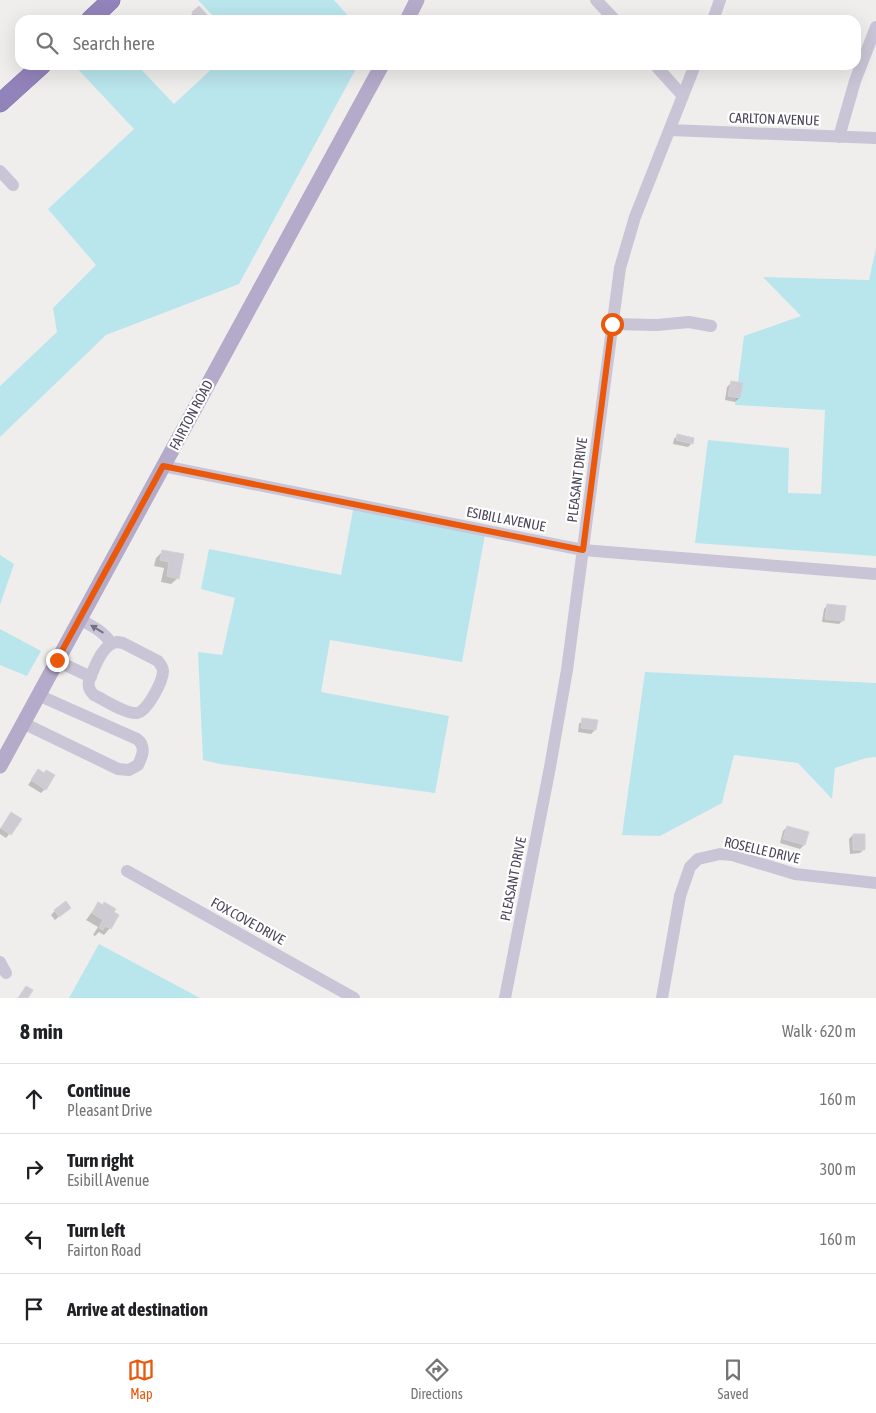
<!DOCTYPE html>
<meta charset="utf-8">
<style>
body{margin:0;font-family:"Asap Condensed",sans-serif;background:#f2f2f2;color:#202124}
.stop{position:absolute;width:15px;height:15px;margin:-11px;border:4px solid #ea580c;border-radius:50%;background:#fff}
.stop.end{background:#ea580c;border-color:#fff;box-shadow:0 1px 5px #0008}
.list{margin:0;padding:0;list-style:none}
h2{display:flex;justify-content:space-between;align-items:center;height:65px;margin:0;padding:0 20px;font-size:21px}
h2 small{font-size:16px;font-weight:400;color:#757577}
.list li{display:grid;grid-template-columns:32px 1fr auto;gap:15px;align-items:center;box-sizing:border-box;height:70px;padding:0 20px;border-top:1px solid #e0e0e0}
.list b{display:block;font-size:19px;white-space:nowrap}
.list p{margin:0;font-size:16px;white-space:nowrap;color:#757577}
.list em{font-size:16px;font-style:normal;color:#757577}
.icon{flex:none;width:28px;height:28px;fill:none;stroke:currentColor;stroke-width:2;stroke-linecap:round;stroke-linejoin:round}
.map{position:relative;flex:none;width:876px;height:998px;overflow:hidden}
.search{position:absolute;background:#fff;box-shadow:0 5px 20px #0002;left:15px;right:15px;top:15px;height:55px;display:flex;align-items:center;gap:12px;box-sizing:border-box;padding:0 18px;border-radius:15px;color:#757577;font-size:19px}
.sheet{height:345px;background:#fff}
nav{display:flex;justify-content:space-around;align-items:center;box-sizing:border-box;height:70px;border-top:1px solid #e0e0e0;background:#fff;font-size:14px;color:#757577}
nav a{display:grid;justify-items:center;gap:2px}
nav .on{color:#ea580c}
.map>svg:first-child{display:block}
.green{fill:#b9e5ed}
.shadow{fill:#0003}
.building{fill:#cfcbd3;stroke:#d4d0d8}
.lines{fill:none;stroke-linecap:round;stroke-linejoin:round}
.highway-casing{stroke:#7f6fa6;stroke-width:19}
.minor{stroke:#c9c5d6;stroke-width:12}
.major{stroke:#b4abcb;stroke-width:15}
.highway{stroke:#9383bb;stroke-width:18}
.oneway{fill:#767285}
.route{stroke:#ea580c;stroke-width:6}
.labels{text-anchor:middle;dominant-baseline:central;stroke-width:4.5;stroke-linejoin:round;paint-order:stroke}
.street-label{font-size:14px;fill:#4a4559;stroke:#fff}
</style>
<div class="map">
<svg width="876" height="998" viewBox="0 0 876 998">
<rect width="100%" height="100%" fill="#efeeec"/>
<!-- green -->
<path class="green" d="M 198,0 L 334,0 L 352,20 L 217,20 Z
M 74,65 L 137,65 L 174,104 L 216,65 L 358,65 L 239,284 L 106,335 L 0,437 L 0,386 L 57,332 L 53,308 L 96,265 L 48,209 L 134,129 Z
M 876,248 L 876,556 L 695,543 L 708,440 L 789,448 L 788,493 L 821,494 L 825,410 L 735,405 L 744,336 L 801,316 L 763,277 L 869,280 Z
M 354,505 L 486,529 L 462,662 L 330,640 L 321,692 L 449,716 L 435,793 L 220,764 L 203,760 L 198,652 L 222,655 L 235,598 L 201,589 L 209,549 L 341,575 Z
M 0,555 L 14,564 L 0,605 Z
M 0,629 L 41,651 L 27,676 L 0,665 Z
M 645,672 L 876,683 L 876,757 L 866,758 L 835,768 L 832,799 L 798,763 L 734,755 L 722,803 L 660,836 L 622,835 Z
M 99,944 L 200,998 L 69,998 Z"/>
<!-- shadow -->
<path class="shadow" d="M 199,7 L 202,20 L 192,20 L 189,17 Z
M 731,383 L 739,398 L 735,402 L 725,400 L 727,387 Z
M 678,435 L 692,443 L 688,447 L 673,444 L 674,439 Z
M 162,552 L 182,555 L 178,578 L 171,584 L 161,582 L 164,568 L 154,566 L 156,558 Z
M 828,605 L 843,620 L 839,624 L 822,622 L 824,609 Z
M 583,720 L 595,730 L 591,734 L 578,732 L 579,724 Z
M 38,771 L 44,774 L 45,789 L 41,793 L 28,785 Z
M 11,814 L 20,820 L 6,838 L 0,834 L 0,829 Z
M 787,827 L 807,833 L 804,845 L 800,849 L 780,843 L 783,831 Z
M 853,835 L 864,849 L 860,853 L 850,854 L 849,839 Z
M 98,904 L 110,928 L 104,935 L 99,932 L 95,936 L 93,935 L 98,927 L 86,920 Z
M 55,911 L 65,911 L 55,920 L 51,915 Z"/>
<!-- building -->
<path class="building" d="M 199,6 L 208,16 L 204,20 L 199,20 L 192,12 Z
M 731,381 L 743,383 L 740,398 L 728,396 Z
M 677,434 L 694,438 L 693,444 L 676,440 Z
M 162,550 L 184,554 L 179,579 L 167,576 L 169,562 L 160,560 Z
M 827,604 L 846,606 L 844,621 L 825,619 Z
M 582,718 L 598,720 L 596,730 L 581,728 Z
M 38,769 L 44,773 L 46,770 L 55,775 L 46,790 L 31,780 Z
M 11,812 L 22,819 L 11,835 L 1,828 Z
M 787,826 L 809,832 L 805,845 L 783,839 Z
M 853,834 L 865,834 L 865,850 L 853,850 Z
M 66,901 L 71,908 L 59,917 L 54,910 Z
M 98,902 L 103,905 L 104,902 L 116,909 L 114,912 L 119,915 L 111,929 L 105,926 L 103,930 L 99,928 L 103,920 L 92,913 Z
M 26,986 L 33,990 L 28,998 L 18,998 Z"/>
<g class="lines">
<defs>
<path id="highway" d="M 90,20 L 111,0
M 0,103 L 42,65"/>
</defs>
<!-- highway casing -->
<use href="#highway" class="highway-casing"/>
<!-- minor -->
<path class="minor" d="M 596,0 L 615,20
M 713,20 L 720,0
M 655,65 L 683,96
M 670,130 L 876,138
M 839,137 L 855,81 L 876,27
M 0,171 L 13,185
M 612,324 L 657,325 L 689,322 L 711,326
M 163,466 L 583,550 L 876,574
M 79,619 C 92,626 103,631 111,643
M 117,642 L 123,643 L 158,661 C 160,664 163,667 163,671 C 163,681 147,712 137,713 C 125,714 105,700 94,695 C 89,690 88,687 89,680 C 95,667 102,644 117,642 Z
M 57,661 L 91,677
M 23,723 L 118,769 L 129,770 L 138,765 C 143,755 146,746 137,739 L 38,695
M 127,871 L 354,998
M 0,962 L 6,973
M 505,998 L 550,767 L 567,670 L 620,268 L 635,217 L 695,65
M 662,998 L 680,896 L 690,867 L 698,859 L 720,854 L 732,855 L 795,874 L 876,883"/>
<!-- major -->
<path class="major" d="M 407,20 L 417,0
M 0,766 L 382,65"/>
<!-- highway -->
<use href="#highway" class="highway"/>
</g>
<!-- one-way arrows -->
<defs><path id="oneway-solid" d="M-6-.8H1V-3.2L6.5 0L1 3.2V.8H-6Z" transform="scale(1.25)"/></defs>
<use class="oneway" href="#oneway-solid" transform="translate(97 629) rotate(-149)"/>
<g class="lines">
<!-- route -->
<path class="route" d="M 57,660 L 163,466 L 583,550 L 612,324"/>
</g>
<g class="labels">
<!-- street labels -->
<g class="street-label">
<text transform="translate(774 119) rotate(2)">CARLTON AVENUE</text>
<text transform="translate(191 415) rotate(-62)">FAIRTON ROAD</text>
<text transform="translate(577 480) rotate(-83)">PLEASANT DRIVE</text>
<text transform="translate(506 519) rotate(11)">ESIBILL AVENUE</text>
<text transform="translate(762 850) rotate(13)">ROSELLE DRIVE</text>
<text transform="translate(513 879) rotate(-79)">PLEASANT DRIVE</text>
<text transform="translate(248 921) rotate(29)">FOX COVE DRIVE</text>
</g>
</g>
</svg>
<div class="stop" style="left:612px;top:324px"></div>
<div class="stop end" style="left:57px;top:660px"></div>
<div class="search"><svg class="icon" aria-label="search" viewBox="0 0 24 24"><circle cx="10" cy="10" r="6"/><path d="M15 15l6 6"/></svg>Search here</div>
</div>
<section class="sheet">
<h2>8 min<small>Walk · 620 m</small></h2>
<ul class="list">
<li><svg class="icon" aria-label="ahead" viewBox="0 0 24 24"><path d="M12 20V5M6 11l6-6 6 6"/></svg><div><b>Continue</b><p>Pleasant Drive</p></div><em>160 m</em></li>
<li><svg class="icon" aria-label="right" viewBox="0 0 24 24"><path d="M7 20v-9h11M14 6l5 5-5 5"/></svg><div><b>Turn right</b><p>Esibill Avenue</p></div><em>300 m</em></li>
<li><svg class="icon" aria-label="left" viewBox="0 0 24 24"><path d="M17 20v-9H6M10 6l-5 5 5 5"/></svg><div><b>Turn left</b><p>Fairton Road</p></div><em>160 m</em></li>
<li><svg class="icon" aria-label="arrive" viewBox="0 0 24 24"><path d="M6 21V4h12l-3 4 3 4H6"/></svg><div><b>Arrive at destination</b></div></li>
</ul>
</section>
<nav>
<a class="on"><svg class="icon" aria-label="map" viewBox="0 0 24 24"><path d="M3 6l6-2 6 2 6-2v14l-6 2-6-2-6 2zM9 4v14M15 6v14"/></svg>Map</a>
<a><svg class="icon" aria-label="directions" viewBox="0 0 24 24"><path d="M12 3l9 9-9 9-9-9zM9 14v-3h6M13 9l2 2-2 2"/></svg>Directions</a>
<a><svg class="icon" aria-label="saved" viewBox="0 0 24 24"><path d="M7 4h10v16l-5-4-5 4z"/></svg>Saved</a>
</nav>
